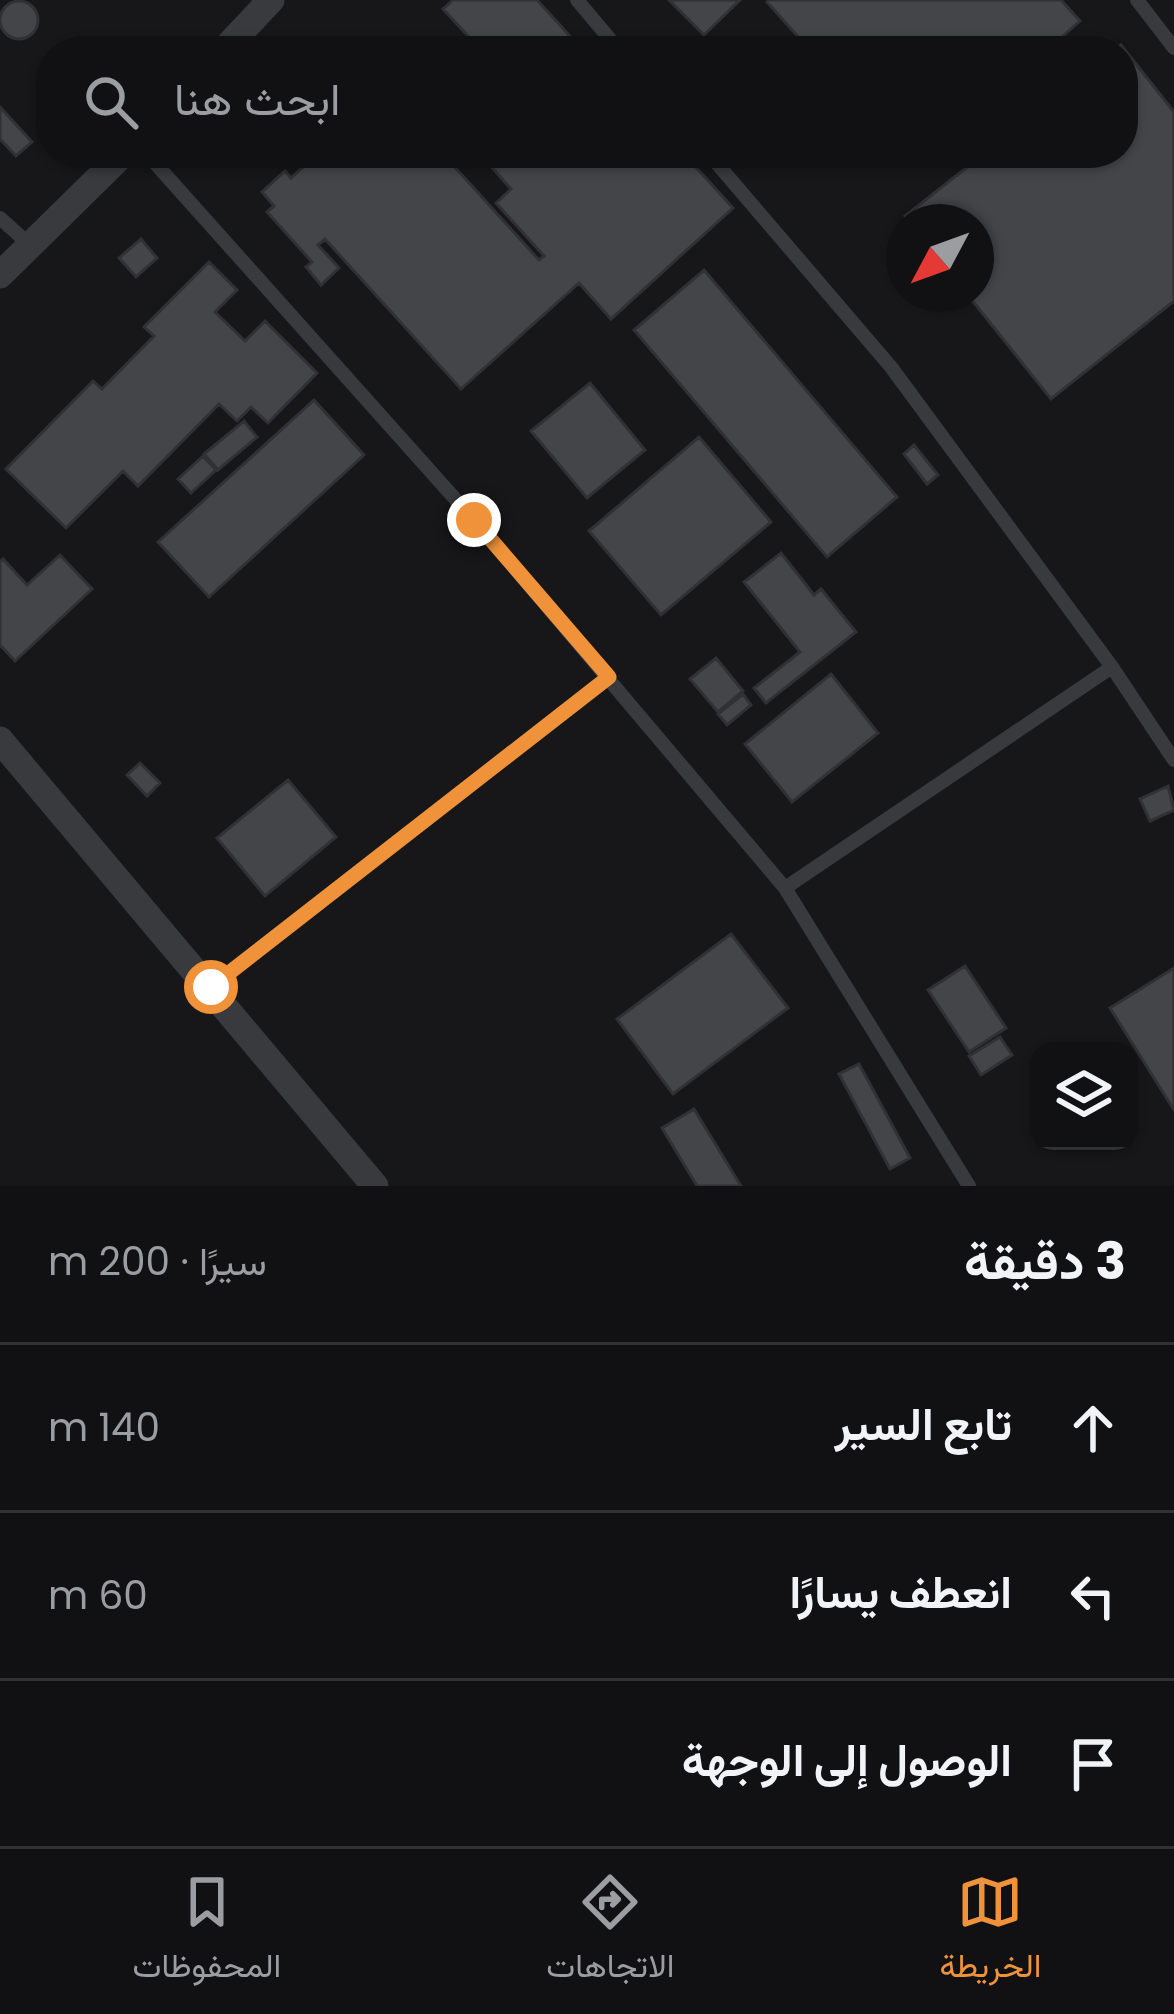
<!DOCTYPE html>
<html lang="ar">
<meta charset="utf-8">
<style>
body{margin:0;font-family:Poppins,Vazirmatn,sans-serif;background:#1a1a1c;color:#f1f3f6;direction:rtl}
.controls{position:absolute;right:36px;bottom:36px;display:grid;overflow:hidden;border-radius:24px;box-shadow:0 3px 9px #0004}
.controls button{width:108px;height:108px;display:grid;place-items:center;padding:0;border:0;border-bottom:3px solid #303133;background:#111113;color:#f1f3f6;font:60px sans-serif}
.compass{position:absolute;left:886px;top:204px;width:108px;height:108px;border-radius:50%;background:#111113;box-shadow:0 3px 9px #0004;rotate:229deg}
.stop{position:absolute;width:36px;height:36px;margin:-27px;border:9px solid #ef9239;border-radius:50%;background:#fff}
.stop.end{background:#ef9239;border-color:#fff;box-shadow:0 3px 12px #0008}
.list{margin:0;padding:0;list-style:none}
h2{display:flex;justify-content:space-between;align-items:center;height:156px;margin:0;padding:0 48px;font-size:51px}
h2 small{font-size:39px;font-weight:400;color:#9c9da0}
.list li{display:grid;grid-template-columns:78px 1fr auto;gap:36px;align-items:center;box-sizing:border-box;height:168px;padding:0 48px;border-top:3px solid #303133}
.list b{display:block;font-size:45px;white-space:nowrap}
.list em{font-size:39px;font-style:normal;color:#9c9da0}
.icon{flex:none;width:66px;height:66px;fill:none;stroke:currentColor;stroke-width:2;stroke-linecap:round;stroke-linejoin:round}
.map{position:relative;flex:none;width:1174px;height:1186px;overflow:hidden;direction:ltr}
.search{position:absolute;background:#111113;box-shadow:0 3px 9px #0004;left:36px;right:36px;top:36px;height:132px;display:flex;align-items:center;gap:30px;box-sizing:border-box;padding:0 42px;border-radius:48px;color:#9c9da0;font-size:45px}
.sheet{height:660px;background:#111113}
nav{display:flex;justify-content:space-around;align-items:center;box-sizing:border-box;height:168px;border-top:3px solid #303133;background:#111113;font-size:33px;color:#9c9da0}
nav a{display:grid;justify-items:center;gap:6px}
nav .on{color:#ef9239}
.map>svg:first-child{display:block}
.building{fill:#434549;stroke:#313135;stroke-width:3}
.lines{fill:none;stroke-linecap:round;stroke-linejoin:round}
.lane{stroke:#383a3e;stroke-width:14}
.street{stroke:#383a3e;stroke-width:27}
.route{stroke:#ef9239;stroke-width:15}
</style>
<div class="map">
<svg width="1174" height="1186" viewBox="0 0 1174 1186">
<rect width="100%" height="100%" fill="#171719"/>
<!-- building -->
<path class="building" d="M 453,0 L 537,0 L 570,36 L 552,51 L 482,51 L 443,9 Z
M 669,0 L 740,0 L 704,35 Z
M 769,0 L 1061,0 L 1080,21 L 1046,51 L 811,51 L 767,2 Z
M0 20a19 19 0 1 1 38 0a19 19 0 1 1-38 0Z
M 1121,45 L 1174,112 L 1174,301 L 1051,399 L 967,294 L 976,294 L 976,222 L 910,222 L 905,216 L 985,153 L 1123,153 L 1123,51 L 1114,51 Z
M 0,107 L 32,142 L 16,156 L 0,139 Z
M 318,153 L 442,153 L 539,260 L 544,256 L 496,203 L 511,189 L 488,163 L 499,153 L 683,153 L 733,208 L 611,319 L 579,283 L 461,389 L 325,239 L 318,245 L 339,268 L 321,285 L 306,267 L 312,262 L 267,212 L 274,206 L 262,192 L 285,171 L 291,178 Z
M 141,239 L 157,258 L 136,277 L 119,258 Z
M 209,262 L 237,290 L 215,312 L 245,341 L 265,321 L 317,373 L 268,423 L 251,407 L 237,421 L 219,404 L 138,486 L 123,471 L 66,528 L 6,469 L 93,381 L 102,389 L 154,336 L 144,327 Z
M 704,270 L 897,497 L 827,557 L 634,330 Z
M 590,383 L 645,450 L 587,498 L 531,431 Z
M 314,400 L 364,455 L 209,597 L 158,542 Z
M 244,421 L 257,437 L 218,470 L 204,454 Z
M 699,437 L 771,522 L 661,615 L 589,531 Z
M 914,445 L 938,475 L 927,484 L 904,454 Z
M 203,456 L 216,470 L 191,493 L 178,479 Z
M 781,553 L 814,595 L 821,589 L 856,632 L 766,703 L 754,688 L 800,652 L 744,582 Z
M 60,555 L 92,589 L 15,661 L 0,645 L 0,562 L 3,559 L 27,585 Z
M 716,658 L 743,691 L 718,712 L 690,679 Z
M 831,674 L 878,733 L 792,802 L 745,744 Z
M 743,694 L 751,705 L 727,725 L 718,714 Z
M 140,763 L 160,783 L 147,796 L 127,775 Z
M 288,780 L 336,837 L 265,896 L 217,838 Z
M 1168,786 L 1174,810 L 1150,821 L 1140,799 Z
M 731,934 L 788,1008 L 673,1094 L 617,1019 Z
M 965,966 L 1006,1028 L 969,1052 L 928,990 Z
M 1174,968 L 1174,1110 L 1110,1008 Z
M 1000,1037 L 1012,1055 L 981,1075 L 969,1056 Z
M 859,1064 L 910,1158 L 890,1169 L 839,1074 Z
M 694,1109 L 741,1186 L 697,1186 L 662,1128 Z"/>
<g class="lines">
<!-- lane -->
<path class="lane" d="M 577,0 L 620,51
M 1137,0 L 1174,48
M 146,153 L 474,520 L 785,888 L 969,1186
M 708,153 L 891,367 L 1112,667 L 1174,760
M 0,218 L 31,246
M 785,888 L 1112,667
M 211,987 L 609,677"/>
<!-- street -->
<path class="street" d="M 223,51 L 271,0
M 0,275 L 124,153
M 0,740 L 375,1186"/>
</g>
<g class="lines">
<!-- route -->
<path class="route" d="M 211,987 L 609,677 L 474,520"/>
</g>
</svg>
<div class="controls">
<button><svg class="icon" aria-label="layers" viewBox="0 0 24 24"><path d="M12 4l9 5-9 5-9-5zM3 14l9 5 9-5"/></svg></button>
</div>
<svg class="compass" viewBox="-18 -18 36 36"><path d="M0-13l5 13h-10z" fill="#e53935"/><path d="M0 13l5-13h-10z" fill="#9c9da0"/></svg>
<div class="stop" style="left:211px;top:987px"></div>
<div class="stop end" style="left:474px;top:520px"></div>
<div class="search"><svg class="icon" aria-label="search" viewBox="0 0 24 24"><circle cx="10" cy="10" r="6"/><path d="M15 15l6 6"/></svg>ابحث هنا</div>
</div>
<section class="sheet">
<h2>3 دقيقة<small>سيرًا · 200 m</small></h2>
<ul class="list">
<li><svg class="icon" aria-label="ahead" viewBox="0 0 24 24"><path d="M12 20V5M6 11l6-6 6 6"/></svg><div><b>تابع السير</b></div><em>140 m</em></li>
<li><svg class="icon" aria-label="left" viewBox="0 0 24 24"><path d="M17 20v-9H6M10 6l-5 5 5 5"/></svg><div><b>انعطف يسارًا</b></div><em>60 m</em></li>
<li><svg class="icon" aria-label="arrive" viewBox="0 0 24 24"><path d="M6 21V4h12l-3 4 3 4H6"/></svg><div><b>الوصول إلى الوجهة</b></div></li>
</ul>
</section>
<nav>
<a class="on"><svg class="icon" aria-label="map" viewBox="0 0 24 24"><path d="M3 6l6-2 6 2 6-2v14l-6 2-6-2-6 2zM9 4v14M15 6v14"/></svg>الخريطة</a>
<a><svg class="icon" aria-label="directions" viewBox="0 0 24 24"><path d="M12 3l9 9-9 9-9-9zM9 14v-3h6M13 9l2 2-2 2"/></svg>الاتجاهات</a>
<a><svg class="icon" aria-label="saved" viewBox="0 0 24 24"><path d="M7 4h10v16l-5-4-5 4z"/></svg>المحفوظات</a>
</nav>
